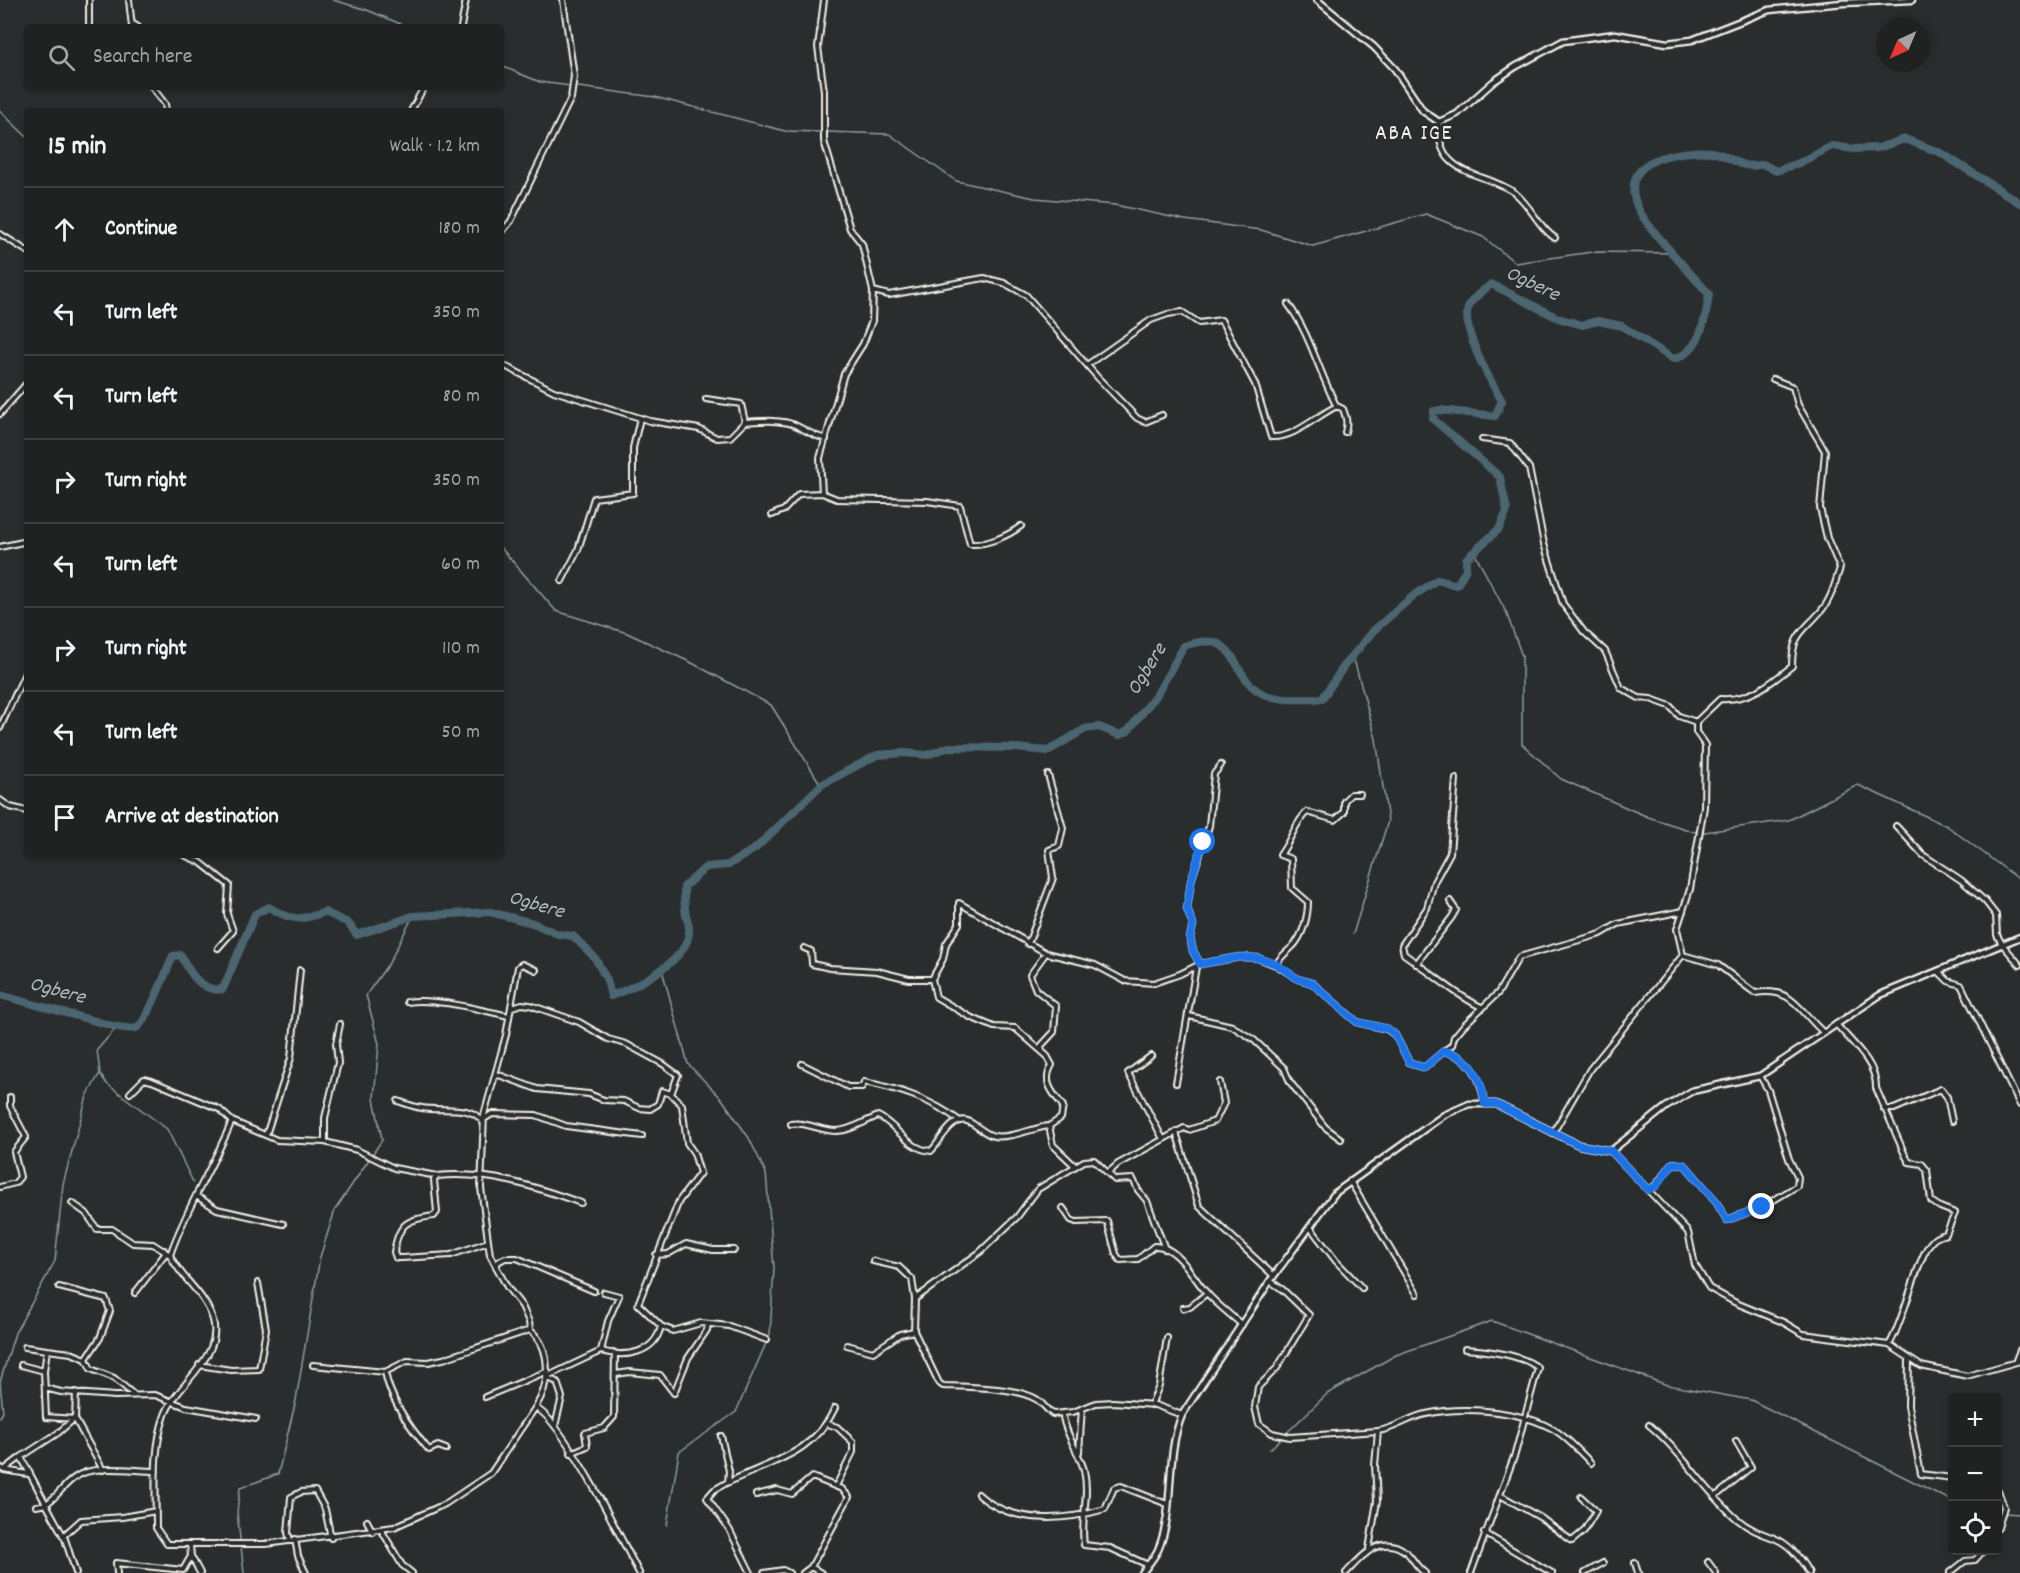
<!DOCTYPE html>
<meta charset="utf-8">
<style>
body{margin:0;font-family:Dekko,sans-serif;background:#2d2f2f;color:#f1f3f6}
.controls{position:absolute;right:18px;bottom:18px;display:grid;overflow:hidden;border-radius:6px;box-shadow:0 3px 9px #0003}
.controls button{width:54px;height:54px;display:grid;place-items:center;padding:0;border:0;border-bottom:2px solid #3d3f40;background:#202222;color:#f1f3f6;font:30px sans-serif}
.compass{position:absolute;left:1876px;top:18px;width:54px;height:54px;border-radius:50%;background:#202222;box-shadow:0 3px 9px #0003;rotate:224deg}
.stop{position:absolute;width:18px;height:18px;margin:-14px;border:4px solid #1a73e8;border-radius:50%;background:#fff}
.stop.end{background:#1a73e8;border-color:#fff;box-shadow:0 2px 6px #0008}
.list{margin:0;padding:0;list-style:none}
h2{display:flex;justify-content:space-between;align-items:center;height:78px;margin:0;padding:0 24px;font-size:26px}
h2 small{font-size:20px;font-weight:400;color:#a2a4a5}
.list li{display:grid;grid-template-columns:39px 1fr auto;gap:18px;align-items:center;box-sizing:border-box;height:84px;padding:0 24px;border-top:2px solid #3d3f40}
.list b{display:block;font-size:22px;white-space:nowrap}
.list em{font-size:20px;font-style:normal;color:#a2a4a5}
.icon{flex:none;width:33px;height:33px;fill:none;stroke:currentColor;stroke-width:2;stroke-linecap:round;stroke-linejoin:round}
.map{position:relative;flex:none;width:2020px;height:1573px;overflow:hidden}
.search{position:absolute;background:#202222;box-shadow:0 3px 9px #0003;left:24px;top:24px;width:480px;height:66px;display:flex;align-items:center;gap:15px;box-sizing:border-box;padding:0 21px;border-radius:6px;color:#a2a4a5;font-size:22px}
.panel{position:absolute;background:#202222;box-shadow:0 3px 9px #0003;left:24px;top:108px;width:480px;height:750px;border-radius:6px}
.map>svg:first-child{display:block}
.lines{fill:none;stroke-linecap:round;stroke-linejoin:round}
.stream{stroke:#8f9ea0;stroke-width:1.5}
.river{stroke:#4c6670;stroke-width:8}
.minor-casing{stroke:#f4f1e8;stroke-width:8}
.tertiary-casing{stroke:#f4f1e8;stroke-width:9}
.minor{stroke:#2a2d2e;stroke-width:4}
.tertiary{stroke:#2a2d2e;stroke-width:4.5}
.route{stroke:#1a73e8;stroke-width:8}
.labels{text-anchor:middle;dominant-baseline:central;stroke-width:6;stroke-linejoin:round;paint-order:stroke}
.water-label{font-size:21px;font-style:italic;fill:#b1b9b8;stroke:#2a2d2e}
.quarter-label{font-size:22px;letter-spacing:1.5px;fill:#f4f1e8;stroke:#2a2d2e}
</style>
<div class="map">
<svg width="2020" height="1573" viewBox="0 0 2020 1573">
<rect width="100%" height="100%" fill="#2a2d2e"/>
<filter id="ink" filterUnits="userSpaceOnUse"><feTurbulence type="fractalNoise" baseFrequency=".0167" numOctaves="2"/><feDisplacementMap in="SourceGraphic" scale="12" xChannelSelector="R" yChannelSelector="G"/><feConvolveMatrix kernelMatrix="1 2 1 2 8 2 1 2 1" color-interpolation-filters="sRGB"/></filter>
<g filter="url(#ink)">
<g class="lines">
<!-- stream -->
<path class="stream" d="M 333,0 L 367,10 L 408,27
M 501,66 L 540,82 L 655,97 L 785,131 L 821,132
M 0,111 L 27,137
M 826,132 L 889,134 L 956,181 L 1034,198 L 1115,205 L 1185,220 L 1261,230 L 1313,246 L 1426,214 L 1483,237 L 1516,263 L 1592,252 L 1674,253
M 501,548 L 556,611 L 627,633 L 690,662 L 771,705 L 821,785
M 1474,552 L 1506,612 L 1522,656 L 1522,744 L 1561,779 L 1648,817 L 1698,833 L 1789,820 L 1858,785 L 1947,826 L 2020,880
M 1353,656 L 1376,739 L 1388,821 L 1353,934
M 662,970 L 688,1064 L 722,1099 L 749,1138 L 766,1173 L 774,1268 L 770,1334 L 736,1412 L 679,1452 L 667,1525
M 100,1074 L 107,1084 L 167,1129 L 193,1182
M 0,1417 L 3,1412 L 0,1382 L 15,1333 L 55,1261 L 63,1184 L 87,1096 L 100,1073 L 97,1050 L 117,1027
M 1270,1449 L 1327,1394 L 1396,1355 L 1492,1321 L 1667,1385 L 1751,1400 L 1952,1501
M 2004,1513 L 2020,1514
M 244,1573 L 237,1512 L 240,1488 L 278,1474 L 296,1400 L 320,1257 L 335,1210 L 382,1140 L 374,1098 L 379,1044 L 366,995 L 389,963 L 413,916"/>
<!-- river -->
<path class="river" d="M 0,995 L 117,1027 C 122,1027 131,1030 136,1028 C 146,1025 167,969 173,956 L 181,955 C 189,972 201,993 223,989 L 255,914 L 269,907 C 291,921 300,921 325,912 L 348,923 L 357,935 L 413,916 L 490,912 L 533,923 L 558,934 L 573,936 L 595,958 L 607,980 L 611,996 C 635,987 691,960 689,929 C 689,924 687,919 686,915 C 684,906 684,896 684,887 L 706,867 L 728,865 L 756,848 L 821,785 L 877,755 L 904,753 L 927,755 L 949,747 L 1015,748 L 1048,751 L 1085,729 L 1099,727 L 1119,735 L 1128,731 L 1157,694 L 1184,646 C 1238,627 1230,673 1258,691 C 1275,702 1302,699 1322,699 L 1344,666 L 1374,630 L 1412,597 L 1437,580 L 1457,585 L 1466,569 L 1466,559 L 1499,529 L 1507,511 L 1500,477 L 1433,419 L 1434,411 L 1440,410 L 1495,416 L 1502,401 C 1491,382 1457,324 1470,304 C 1474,296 1485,290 1491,284 L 1558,318 L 1582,325 L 1598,321 L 1622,326 L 1673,359 C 1700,353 1706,319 1709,294 C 1694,277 1643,224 1637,206 C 1630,189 1633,173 1649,163 C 1664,154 1694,150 1711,152 C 1733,155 1738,171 1763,164 L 1776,171 L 1799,163 L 1832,146 L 1854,149 L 1878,148 L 1905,139 L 1941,153 L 2020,203"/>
<defs>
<path id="minor" d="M 89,0 L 89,24
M 129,0 L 132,27
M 824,0 L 818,47 L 824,91 L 824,141 L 850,229 L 862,244 L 873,291 L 872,321 L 863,344 L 844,374 L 820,458 L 822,493 L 837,499 L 927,501 L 960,506 L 970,544 C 987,545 1008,536 1021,526
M 133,24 L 138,27
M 461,27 L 466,0
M 152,87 L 165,104 L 166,111
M 411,111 L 424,87
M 1439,122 C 1435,178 1485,171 1515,193 C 1531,206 1539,228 1555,238
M 501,233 L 511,221 L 571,98 L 574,76 L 563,0
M 0,234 L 27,251
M 873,291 L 889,295 L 984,278 L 1004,283 L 1026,295 L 1099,379 L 1137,418 L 1145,422 L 1162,415
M 1288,304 C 1310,333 1319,373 1337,407
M 501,364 L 554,391 L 650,421 L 699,429 L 717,438 L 730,437 L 745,422 C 760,421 781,419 795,425 C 807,431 813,436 826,439
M 1087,365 L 1151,320 L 1168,314 L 1182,312 L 1199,323 L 1221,320 L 1255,384 L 1271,437 C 1294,439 1317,415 1337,406 L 1343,409 C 1346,417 1348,423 1345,432
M 706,399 L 741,404 L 745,422
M 0,414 L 27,383
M 1482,439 L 1510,443 L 1529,468 L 1544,544 L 1563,604 L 1584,632 L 1605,651 L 1621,688 L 1639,698 L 1651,699 L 1670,706 L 1679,716 L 1696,722
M 772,515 L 784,510 L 799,494 L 822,493
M 0,547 L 27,541
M 562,581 L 578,550 L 594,498 L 633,493 L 633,448 L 640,418
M 0,728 L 27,669
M 1456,779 L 1450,853 L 1434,882 L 1427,908 L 1402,945 L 1404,954 C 1430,972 1454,994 1483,1008
M 0,800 L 10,807 L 27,811
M 1896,826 L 1923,855 L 1961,880 L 1985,901 L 1996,915 L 1997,935 L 2002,944 L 2020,965
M 184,855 L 200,862 L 229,885 L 227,914 L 233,931 L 218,948
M 1028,944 L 1053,878 L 1049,850 L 1059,846 L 1063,828 L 1048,775
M 804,948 L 811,951 L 812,964 L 830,968 L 877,971 L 909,979 L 932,979
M 1683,955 L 1718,965 L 1755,993 C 1794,987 1798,1010 1824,1033
M 1200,964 L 1193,951 L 1190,938 L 1193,925 L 1187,909 L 1191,881 L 1209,826 L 1214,774 L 1221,765
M 1416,964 L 1452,917 L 1456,910 L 1450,901
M 1276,965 C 1280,957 1286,953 1292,947 C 1303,937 1308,916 1308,902 L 1292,888 L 1291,859 L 1280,855 C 1291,841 1295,822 1307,812 L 1335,820 L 1344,812 L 1344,801 L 1351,794 L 1360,794
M 1938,971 L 1948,981 L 1961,985 L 2020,1105
M 407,1002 C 433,997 481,1010 509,1016
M 512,1007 L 522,1004 L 530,1005 L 579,1022 L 608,1039 L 626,1044 L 663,1064 L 678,1075 L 671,1094 L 682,1105 L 687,1143 L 694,1153 L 700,1173 L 679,1201 L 638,1304 L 661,1326 C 655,1354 625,1358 601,1351
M 1189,1016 L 1232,1026 L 1254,1040 L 1284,1068 L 1290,1082 L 1325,1127 L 1341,1139
M 1836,1024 C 1851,1042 1877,1063 1876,1088 L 1905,1155 L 1909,1162 L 1922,1164 L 1927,1170 L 1931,1201 L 1940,1207 L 1955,1213 L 1946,1234 C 1942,1235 1936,1237 1933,1240 C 1917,1255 1905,1320 1889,1345
M 1042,1051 L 1041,1046 L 1054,1032 L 1056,1006 L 1036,990 L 1030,975 L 1046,953
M 1444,1051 L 1452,1045 L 1454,1037 L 1464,1025 L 1498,993 L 1519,957 L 1601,934 L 1618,924 L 1683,911
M 1151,1056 L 1128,1073 L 1163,1139
M 802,1064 L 848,1087 L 862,1087 L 864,1082 C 900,1089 930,1099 960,1121
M 495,1076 L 499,1075 L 537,1089 L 589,1094 L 604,1100 L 624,1101 L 639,1108 L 650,1109 L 658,1104 L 662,1091 L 671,1094
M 1176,1083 L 1196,967
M 130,1093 L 144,1079 L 152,1081 L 219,1109 L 232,1121 L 277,1140 L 325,1142 L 357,1150 L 394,1168 L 437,1176
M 398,1101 C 406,1104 414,1107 422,1108 C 441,1112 470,1103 483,1122
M 1884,1109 L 1894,1109 L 1941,1089 L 1947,1097 L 1952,1121
M 484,1119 L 492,1114 L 536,1115 L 566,1126 L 642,1136
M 232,1121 C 213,1167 186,1208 170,1255 C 180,1278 206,1294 213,1320 C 223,1358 177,1383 165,1415 C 152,1450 156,1490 156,1528 L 167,1544 L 266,1544 L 394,1527 L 445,1504 L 491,1473 L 535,1408
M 791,1124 C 804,1121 821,1131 836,1131 C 850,1131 865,1121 878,1116 C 897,1125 907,1149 931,1151 C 942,1140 954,1110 973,1124 C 980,1128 985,1134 994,1136 C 1009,1139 1033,1128 1049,1126
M 1176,1132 L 1199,1206 L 1274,1276
M 1553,1133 L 1590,1069 L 1683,955 L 1677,929 L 1690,889 L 1704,807 L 1705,745 L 1696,732 L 1696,722 L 1720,699 C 1749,701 1770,684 1792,666 C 1792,634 1802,633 1821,611 C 1831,600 1835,583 1840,568 L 1827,538 L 1820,508 L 1825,451 L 1798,405 L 1793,387 L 1773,379
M 266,1135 L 291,1058 L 300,970
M 325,1142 L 325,1118 L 338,1063 L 336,1044 L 340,1024
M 1611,1151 L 1688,1232 L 1695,1265 L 1709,1288 L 1736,1303 L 1783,1322 L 1803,1334 L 1889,1345 L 1921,1366 L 1967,1376 L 2020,1361
M 1075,1166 L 1053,1145 L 1049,1126 L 1061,1118 L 1063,1106 C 1052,1092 1042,1082 1052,1065 L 1047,1056 L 1015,1028 L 994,1027 L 970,1017 L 936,997 L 932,979 L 943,959 L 946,944 L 959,924 L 959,903 L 1046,953 L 1095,965 L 1125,981 L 1154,983 L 1180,974 L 1200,964 L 1240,957 L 1258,958 L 1276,965 L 1298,979 L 1312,983 L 1357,1022 L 1387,1029 L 1395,1035 L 1409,1062 L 1424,1068 L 1444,1051 C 1473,1058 1480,1077 1485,1104
M 1108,1173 L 1118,1164 L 1184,1128 L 1189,1130 L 1215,1121 L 1224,1103 L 1220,1082
M 1350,1181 L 1417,1294
M 0,1187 L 15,1183 L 20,1177 L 14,1152 L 26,1137 L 10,1106 L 10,1097
M 1648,1190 L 1655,1186 L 1673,1163 L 1685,1165 L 1715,1200 L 1727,1220 L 1762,1207 L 1797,1186 L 1798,1177 L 1789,1159 L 1768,1090 L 1760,1076
M 196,1196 L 217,1209 L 283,1224
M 72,1203 L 86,1213 L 97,1229 L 112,1229 L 133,1243 L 153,1244 L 170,1255
M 1063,1208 L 1071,1220 L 1076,1222 L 1107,1221 L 1116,1254 L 1120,1260 L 1138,1259 L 1154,1246 C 1178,1245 1192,1277 1206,1292 C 1216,1304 1230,1314 1242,1325
M 1310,1227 L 1336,1261 L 1362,1288
M 488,1242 L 451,1255 L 402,1258 L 396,1258 L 394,1252 C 399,1221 408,1220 434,1216 L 437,1212 L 434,1180 L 437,1176 C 487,1171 534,1186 581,1203
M 656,1255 L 668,1254 L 686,1244 L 713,1250 L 734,1250
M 873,1261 L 899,1267 L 912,1279 L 915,1299 L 914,1331 L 939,1383 L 943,1386 C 967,1387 1016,1387 1036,1399 C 1043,1403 1046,1410 1053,1414 L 1073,1412 L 1096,1403 L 1113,1402 L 1155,1405 L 1182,1415
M 496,1267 L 498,1262 L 505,1258 L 517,1258 L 594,1291
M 1270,1281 L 1282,1289 L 1309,1315 L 1277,1368 L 1258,1387 L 1255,1407 L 1259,1424 L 1272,1433 L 1290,1437 L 1378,1431
M 59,1287 L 106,1299 L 110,1311 L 100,1338 L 86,1359 L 91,1369 L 114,1378 L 133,1394
M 135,1293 L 165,1254 L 164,1250
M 915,1299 L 980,1252 L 1017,1217 L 1038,1189 L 1084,1161 L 1094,1160 L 1115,1180 L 1133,1179 L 1138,1190 L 1147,1201 L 1165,1249
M 1183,1308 L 1190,1307 L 1207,1293
M 661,1326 L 673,1331 L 701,1323 L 729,1326 L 767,1340
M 530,1330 L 529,1322 L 522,1306 L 507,1287 L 490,1255 L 481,1188 L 484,1115 L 506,1035 L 518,967 L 522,964 L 536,970
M 847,1345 L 873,1352 L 900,1334 L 914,1331
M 25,1347 L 47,1350
M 1465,1349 C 1485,1350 1524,1355 1538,1368 L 1515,1454 L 1471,1573
M 1909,1360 L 1908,1406 L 1921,1474 L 1952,1478
M 2016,1360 L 2020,1350
M 21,1365 L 44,1371 L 46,1417 L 75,1419
M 199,1365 L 231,1370 L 259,1369 L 266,1329 L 258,1283
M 313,1365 L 385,1372 L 407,1361 L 428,1362 L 443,1359 L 530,1330 C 553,1349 550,1385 535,1408 C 561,1416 624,1544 639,1573
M 44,1371 L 47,1350 L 71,1353 L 86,1359
M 385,1372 C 390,1400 411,1429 429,1450 L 438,1446 L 446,1449
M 616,1374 L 630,1372 L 660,1375 L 674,1393 L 688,1358 L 707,1330 L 708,1324
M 548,1376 L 601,1351 L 608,1321 L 619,1296 L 604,1292
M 548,1378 L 557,1382 L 562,1397 L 555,1426
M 45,1388 L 61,1392 L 115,1396 L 155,1395 L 186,1407 L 256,1419
M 76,1392 L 75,1419 L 103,1470
M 485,1397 L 548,1371
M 1151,1405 L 1159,1386 L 1167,1338
M 1063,1413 C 1062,1428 1080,1454 1084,1470 C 1090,1498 1080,1519 1084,1545 L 1110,1548 L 1148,1565
M 828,1424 L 837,1427 L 853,1442 L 853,1452 L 836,1486
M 1649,1425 C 1683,1453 1706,1492 1737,1519 C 1749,1529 1760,1533 1774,1538 C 1790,1544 1801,1559 1809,1573
M 721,1436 L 729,1471 L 728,1482 L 714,1490 L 707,1498 L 729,1529 L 751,1573
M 1079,1452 L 1082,1408
M 571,1453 L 587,1446 L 585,1433 L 604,1428 L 614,1417 L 615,1353
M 21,1457 L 58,1433 L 74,1419
M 0,1467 L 4,1470 L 21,1457 L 46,1504 L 36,1506
M 4,1470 L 28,1474
M 729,1482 C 771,1461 813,1455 835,1408
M 1998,1490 L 2004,1507 L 1998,1528
M 978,1494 C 1012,1525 1064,1521 1105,1509 L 1114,1488 L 1121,1486 L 1167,1504
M 756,1495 L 777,1490 L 792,1494 L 812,1477 L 842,1489 L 849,1497 L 811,1567
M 1500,1495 L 1541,1518 L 1572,1541 L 1584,1531 L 1596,1511 L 1581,1497
M 1716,1496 L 1751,1467 L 1736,1441
M 367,1521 L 373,1532
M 382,1531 L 402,1565 L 412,1573
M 1484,1533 L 1552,1573
M 63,1536 L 81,1520 L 122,1517 L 156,1511
M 295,1539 L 298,1556 L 306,1573
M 290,1540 L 288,1533 L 291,1497 L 301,1492 L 315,1491 L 325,1509 L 331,1538
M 190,1544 L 191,1556 L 200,1573
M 1369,1549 L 1377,1501 L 1375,1465 L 1378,1431 C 1395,1429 1409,1417 1426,1414 C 1462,1406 1516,1410 1549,1427 C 1564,1434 1579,1451 1591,1463
M 1708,1562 L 1716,1573
M 1635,1563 L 1638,1573
M 76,1573 L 65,1539 L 46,1504 C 57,1497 63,1486 74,1478 C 93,1463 132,1471 156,1471
M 117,1573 L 116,1563 L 183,1570 L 191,1556
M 764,1573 L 783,1570 L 789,1573
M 803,1573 L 811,1567 L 821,1573
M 1346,1573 C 1361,1557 1381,1532 1406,1552 C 1413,1558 1416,1567 1425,1573
M 1585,1573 L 1603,1563
M 1950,1573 L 1965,1561 L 1975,1560 L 1984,1550"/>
<path id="tertiary" d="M 1317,0 L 1374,47 L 1395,69 L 1423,111 L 1439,122 L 1457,114 L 1493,82 L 1515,67 L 1563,41 L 1615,34 L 1667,43 L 1692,40 L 1769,10 L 1843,3 L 1912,0
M 1142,1573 C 1147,1566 1154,1558 1158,1550 C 1176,1509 1164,1459 1182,1415 L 1270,1281 L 1335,1193 L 1444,1115 L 1469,1104 L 1496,1104 L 1579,1145 L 1611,1151 L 1666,1107 L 1692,1091 L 1760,1076 L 1880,995 L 2020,937"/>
</defs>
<!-- minor casing -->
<use href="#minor" class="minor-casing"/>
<!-- tertiary casing -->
<use href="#tertiary" class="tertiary-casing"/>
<!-- minor -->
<use href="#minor" class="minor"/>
<!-- tertiary -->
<use href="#tertiary" class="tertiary"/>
</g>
</g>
<g class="lines" filter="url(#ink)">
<!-- route -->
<path class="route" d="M 1203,842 L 1191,881 L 1187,909 L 1193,925 L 1190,938 L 1193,951 L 1200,964 L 1240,957 L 1258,958 L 1276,964 L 1298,979 L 1312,983 L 1357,1022 L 1388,1029 L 1395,1035 L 1409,1062 L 1424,1068 L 1444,1051 C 1473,1058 1481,1077 1485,1104 L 1496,1104 L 1579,1145 L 1611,1151 L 1648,1190 L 1656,1186 L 1673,1163 L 1685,1165 L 1715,1200 L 1727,1220 L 1762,1207"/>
</g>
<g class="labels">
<!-- water labels -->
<g class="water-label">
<text transform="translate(1532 285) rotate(25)">Ogbere</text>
<text transform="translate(1148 670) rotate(-58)">Ogbere</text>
<text transform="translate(536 906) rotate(16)">Ogbere</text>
<text transform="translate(57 992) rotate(15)">Ogbere</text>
</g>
<!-- quarter labels -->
<g class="quarter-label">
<text x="1414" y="134">ABA IGE</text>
</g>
</g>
</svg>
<div class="controls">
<button>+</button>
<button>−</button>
<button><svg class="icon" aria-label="locate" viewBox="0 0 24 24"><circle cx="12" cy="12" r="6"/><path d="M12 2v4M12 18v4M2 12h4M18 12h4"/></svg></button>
</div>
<svg class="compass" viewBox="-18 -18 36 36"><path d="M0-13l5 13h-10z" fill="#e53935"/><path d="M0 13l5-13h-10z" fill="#a2a4a5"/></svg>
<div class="stop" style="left:1203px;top:842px"></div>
<div class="stop end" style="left:1762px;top:1207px"></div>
<div class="search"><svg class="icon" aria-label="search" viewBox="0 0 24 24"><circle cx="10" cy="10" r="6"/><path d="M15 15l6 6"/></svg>Search here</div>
<section class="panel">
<h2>15 min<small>Walk · 1.2 km</small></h2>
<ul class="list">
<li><svg class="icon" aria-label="ahead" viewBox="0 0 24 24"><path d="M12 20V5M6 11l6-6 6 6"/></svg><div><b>Continue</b></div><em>180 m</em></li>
<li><svg class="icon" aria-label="left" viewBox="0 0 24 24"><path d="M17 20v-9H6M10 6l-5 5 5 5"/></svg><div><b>Turn left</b></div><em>350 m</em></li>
<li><svg class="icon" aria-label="left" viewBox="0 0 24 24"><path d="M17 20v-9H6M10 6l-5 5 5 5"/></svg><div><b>Turn left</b></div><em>80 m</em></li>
<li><svg class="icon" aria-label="right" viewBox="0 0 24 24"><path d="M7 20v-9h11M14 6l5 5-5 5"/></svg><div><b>Turn right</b></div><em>350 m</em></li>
<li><svg class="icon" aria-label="left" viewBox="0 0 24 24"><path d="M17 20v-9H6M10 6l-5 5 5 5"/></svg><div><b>Turn left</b></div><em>60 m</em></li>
<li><svg class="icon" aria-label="right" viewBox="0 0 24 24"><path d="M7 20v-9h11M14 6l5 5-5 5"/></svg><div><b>Turn right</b></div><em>110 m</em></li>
<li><svg class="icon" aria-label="left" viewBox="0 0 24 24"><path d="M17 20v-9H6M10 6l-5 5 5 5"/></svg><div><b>Turn left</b></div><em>50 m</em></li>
<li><svg class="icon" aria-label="arrive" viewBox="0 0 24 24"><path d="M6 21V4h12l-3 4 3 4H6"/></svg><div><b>Arrive at destination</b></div></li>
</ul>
</section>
</div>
